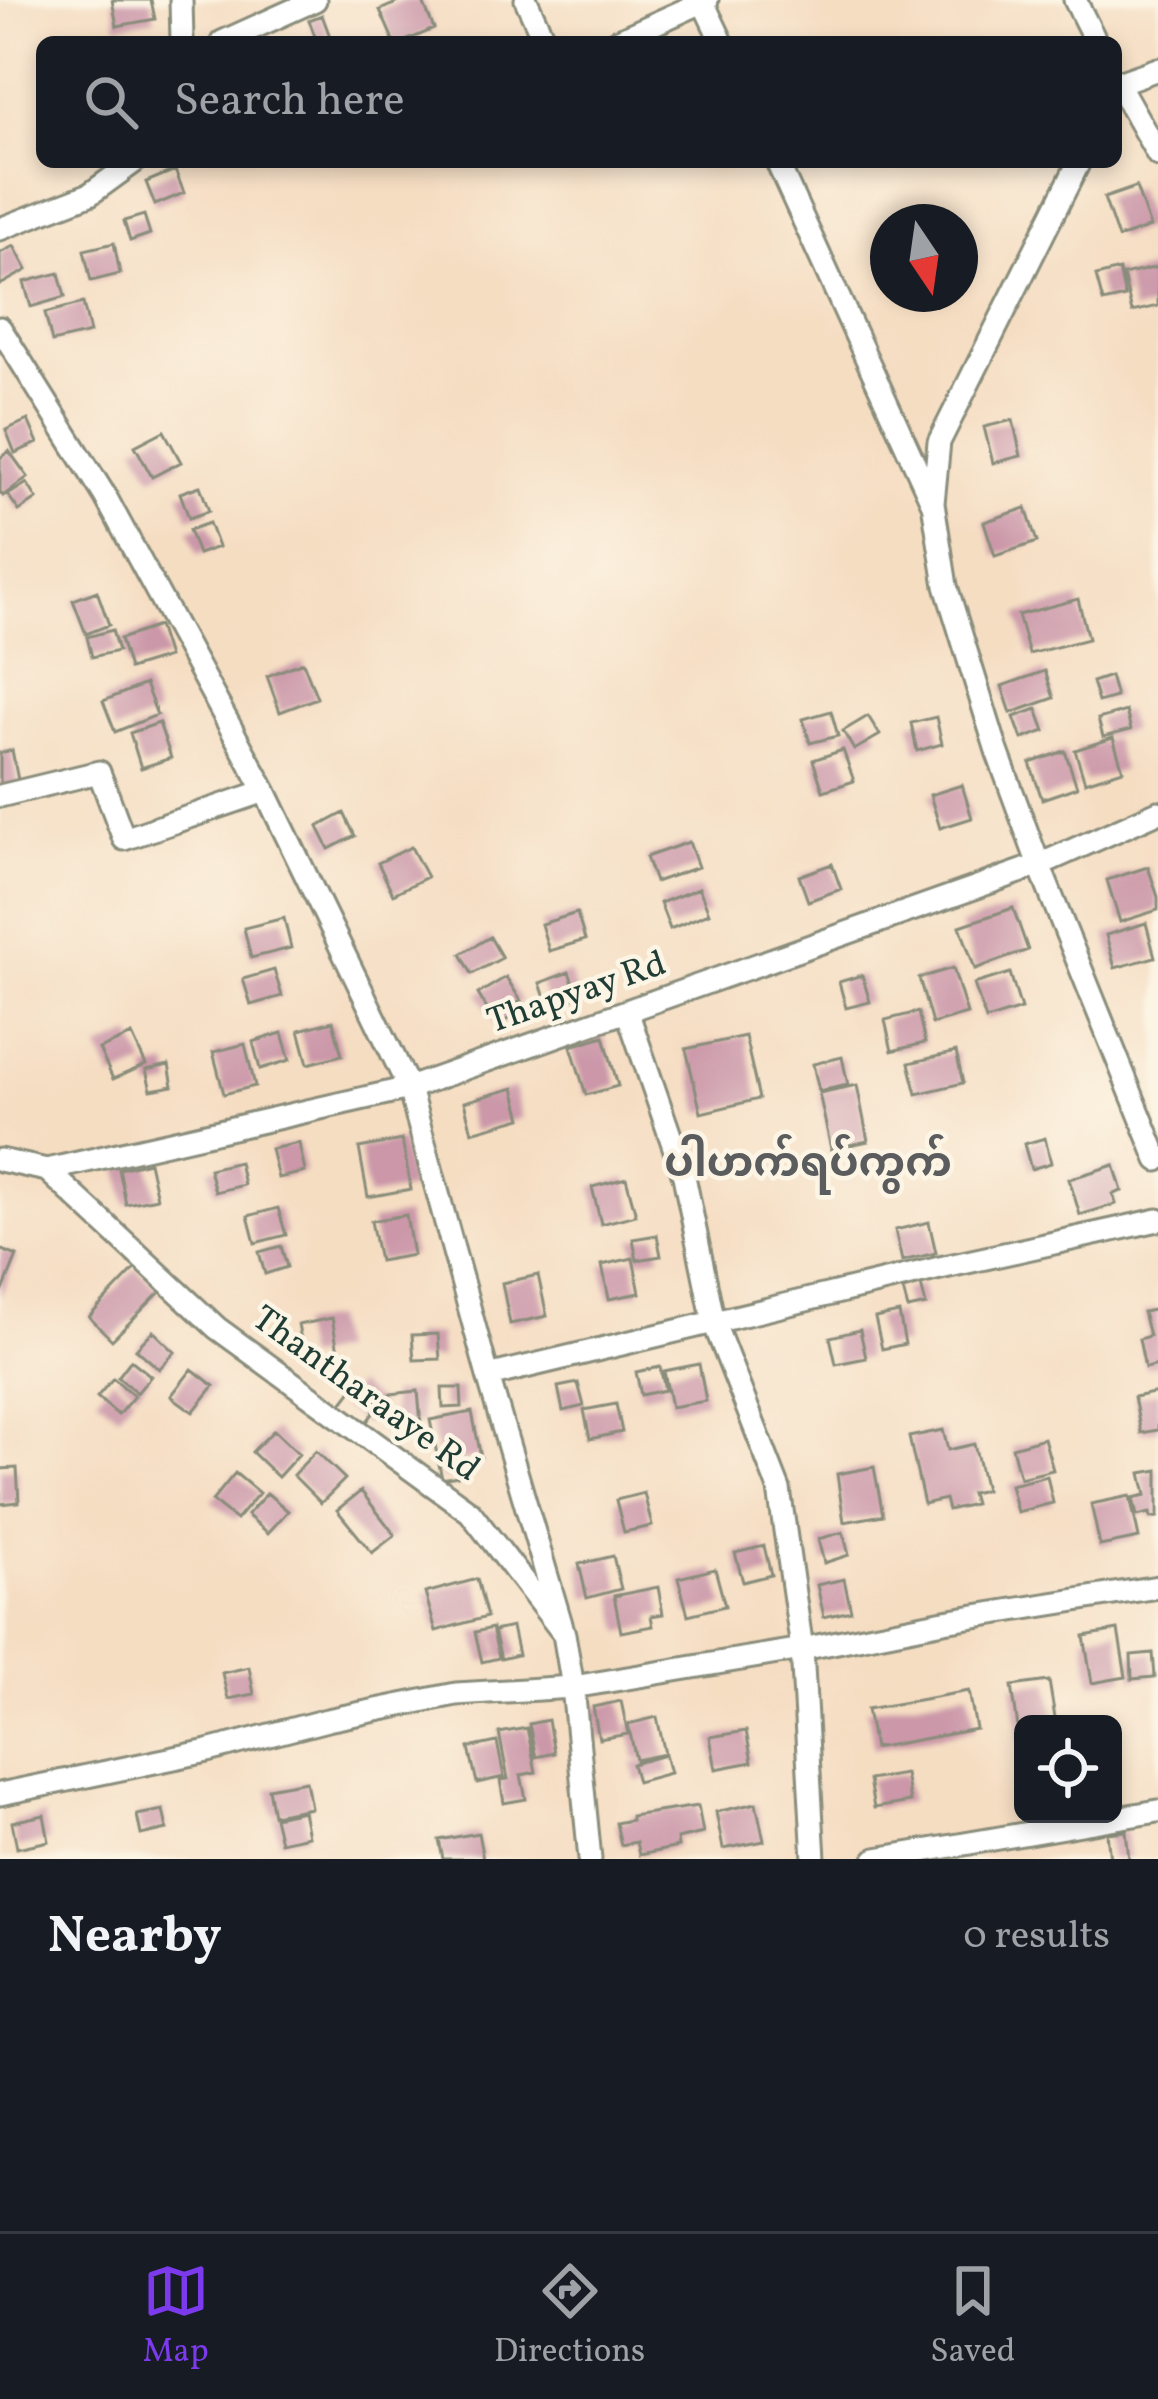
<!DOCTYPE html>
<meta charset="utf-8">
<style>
body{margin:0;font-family:Vollkorn,"Noto Sans Myanmar",serif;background:#20242c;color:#f1f3f6}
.controls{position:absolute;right:36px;bottom:36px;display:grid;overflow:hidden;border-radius:18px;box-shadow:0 6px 18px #0003}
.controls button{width:108px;height:108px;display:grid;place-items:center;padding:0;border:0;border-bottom:3px solid #363941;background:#171b24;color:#f1f3f6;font:60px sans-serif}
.compass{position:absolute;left:870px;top:204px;width:108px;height:108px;border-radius:50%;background:#171b24;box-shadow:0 6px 18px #0003;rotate:167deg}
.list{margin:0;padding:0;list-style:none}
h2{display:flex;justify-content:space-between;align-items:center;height:156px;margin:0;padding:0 48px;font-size:51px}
h2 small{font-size:39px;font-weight:400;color:#9ea1a6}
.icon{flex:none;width:66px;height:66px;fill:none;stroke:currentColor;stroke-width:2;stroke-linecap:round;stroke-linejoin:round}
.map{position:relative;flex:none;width:1158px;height:1859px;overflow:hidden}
.search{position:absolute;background:#171b24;box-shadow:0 6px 18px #0003;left:36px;right:36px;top:36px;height:132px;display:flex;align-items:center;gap:30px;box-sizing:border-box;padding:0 42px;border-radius:18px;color:#9ea1a6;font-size:45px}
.sheet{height:372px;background:#171b24}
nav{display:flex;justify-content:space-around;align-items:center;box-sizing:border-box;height:168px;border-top:3px solid #363941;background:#171b24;font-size:33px;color:#9ea1a6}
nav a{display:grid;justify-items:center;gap:6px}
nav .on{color:#7c3aed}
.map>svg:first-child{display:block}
.building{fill:#cb97a9}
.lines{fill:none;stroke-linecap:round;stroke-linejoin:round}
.street-casing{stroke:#8a8d7b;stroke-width:27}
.street{stroke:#fff;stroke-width:21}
.labels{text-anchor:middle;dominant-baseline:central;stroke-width:9;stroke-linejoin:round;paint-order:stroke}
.street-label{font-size:36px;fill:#1f3d34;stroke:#fcf5e5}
.quarter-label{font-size:42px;font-weight:bold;fill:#5b5c5d;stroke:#fcf5e5}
</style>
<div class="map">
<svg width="1158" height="1859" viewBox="0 0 1158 1859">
<rect width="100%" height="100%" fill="#fcf5e5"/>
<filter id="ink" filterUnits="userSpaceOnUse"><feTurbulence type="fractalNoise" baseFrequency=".00833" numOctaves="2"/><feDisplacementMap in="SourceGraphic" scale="24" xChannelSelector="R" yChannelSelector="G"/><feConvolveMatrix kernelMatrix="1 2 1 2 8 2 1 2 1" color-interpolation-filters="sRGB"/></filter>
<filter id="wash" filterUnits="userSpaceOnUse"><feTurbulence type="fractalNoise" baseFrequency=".004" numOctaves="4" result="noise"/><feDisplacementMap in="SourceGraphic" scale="48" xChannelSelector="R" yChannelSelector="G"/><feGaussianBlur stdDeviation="2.7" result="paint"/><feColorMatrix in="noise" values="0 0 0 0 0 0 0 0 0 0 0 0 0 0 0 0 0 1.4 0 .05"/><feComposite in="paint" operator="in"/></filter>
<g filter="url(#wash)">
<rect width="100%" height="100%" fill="#f5ddc2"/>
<g id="blocks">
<!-- building -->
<path class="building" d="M 112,0 L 151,0 L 155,19 L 117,26 Z
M 403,0 L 422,0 L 434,29 L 403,42 L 394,42 L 380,10 Z
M 322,15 L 332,42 L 317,42 L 309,20 Z
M 175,170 L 184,193 L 155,205 L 146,182 Z
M 1136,187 L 1150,227 L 1118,238 L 1104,198 Z
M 144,215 L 150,234 L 130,241 L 124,221 Z
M 114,243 L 120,274 L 91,281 L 84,250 Z
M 14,246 L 27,270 L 0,285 L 0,253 Z
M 1158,267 L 1158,306 L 1132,312 L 1123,275 Z
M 1119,270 L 1125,297 L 1103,302 L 1096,276 Z
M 59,273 L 65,297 L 31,307 L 24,282 Z
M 83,303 L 90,333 L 52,342 L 45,313 Z
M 28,420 L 38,443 L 15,453 L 6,430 Z
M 1013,420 L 1021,456 L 993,463 L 984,427 Z
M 164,431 L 181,462 L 152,477 L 135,446 Z
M 9,451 L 28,477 L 3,496 L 0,492 L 0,458 Z
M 27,483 L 37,499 L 19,511 L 8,495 Z
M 200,486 L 209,511 L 189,518 L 180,493 Z
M 1026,508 L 1037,542 L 995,556 L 984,522 Z
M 209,523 L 218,547 L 198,554 L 189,530 Z
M 97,591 L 109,625 L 86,634 L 73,600 Z
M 1078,599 L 1088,639 L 1029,654 L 1018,615 Z
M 158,626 L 168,657 L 129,669 L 120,639 Z
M 112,630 L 118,651 L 92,657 L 87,637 Z
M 303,662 L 317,698 L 280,712 L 267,676 Z
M 1045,671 L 1054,698 L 1011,713 L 1002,686 Z
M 1110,676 L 1116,697 L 1098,702 L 1092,682 Z
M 145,684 L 157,715 L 115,732 L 103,701 Z
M 1037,709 L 1045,731 L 1022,739 L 1014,717 Z
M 831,711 L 838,736 L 810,743 L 803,719 Z
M 1126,711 L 1131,730 L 1103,737 L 1098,719 Z
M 868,716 L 880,735 L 854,750 L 843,731 Z
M 936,717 L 942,744 L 917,751 L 911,723 Z
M 159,723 L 171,758 L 141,768 L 130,733 Z
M 1113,738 L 1123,770 L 1085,782 L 1075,750 Z
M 12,750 L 19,785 L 0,789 L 0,753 Z
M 843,750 L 854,781 L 823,791 L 813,760 Z
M 1065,751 L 1077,787 L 1042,799 L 1030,763 Z
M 962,785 L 972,818 L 940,828 L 930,795 Z
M 344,813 L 355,836 L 329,849 L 318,827 Z
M 689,842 L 698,867 L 655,882 L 646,857 Z
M 411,847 L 427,877 L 393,894 L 378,863 Z
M 832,864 L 841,889 L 808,901 L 799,876 Z
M 1148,867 L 1158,897 L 1158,910 L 1120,922 L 1107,880 Z
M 699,888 L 709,913 L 670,929 L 660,903 Z
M 1013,908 L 1028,950 L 975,969 L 960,926 Z
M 577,913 L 585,940 L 549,951 L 541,924 Z
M 284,918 L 291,948 L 251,958 L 244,928 Z
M 1146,923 L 1155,957 L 1115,968 L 1106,935 Z
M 490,937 L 502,958 L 472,974 L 461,954 Z
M 953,968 L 967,1014 L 932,1024 L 919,978 Z
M 274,970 L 282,996 L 251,1005 L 243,979 Z
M 569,972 L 578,996 L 548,1007 L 540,983 Z
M 1010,973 L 1021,1009 L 986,1020 L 974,984 Z
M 862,975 L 870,1002 L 846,1008 L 839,982 Z
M 506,977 L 521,1001 L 514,1005 L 518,1013 L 497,1026 L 478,994 Z
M 918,1012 L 925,1043 L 892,1051 L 885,1020 Z
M 333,1021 L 342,1055 L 308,1064 L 299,1030 Z
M 282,1033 L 290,1060 L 260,1069 L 253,1042 Z
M 132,1035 L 146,1065 L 113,1079 L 99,1049 Z
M 604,1036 L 618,1086 L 586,1095 L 571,1046 Z
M 745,1036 L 759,1099 L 701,1113 L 686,1049 Z
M 245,1044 L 255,1086 L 224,1094 L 213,1052 Z
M 956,1052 L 963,1083 L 917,1094 L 909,1063 Z
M 842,1057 L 848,1085 L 819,1091 L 813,1064 Z
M 169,1065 L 173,1086 L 151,1090 L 146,1070 Z
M 857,1085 L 868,1141 L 831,1149 L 819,1093 Z
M 514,1088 L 522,1118 L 472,1132 L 464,1102 Z
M 1045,1138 L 1051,1163 L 1031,1169 L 1024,1144 Z
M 402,1140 L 411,1189 L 368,1197 L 359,1148 Z
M 299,1143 L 305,1172 L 278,1178 L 271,1149 Z
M 149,1162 L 157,1198 L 126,1204 L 119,1169 Z
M 239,1162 L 244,1185 L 215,1192 L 209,1169 Z
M 1114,1165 L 1122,1191 L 1113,1194 L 1116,1204 L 1080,1215 L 1069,1179 Z
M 626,1178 L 636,1215 L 601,1224 L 592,1187 Z
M 278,1208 L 286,1235 L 255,1243 L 248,1216 Z
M 406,1215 L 413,1255 L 379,1261 L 371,1221 Z
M 929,1222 L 936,1253 L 902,1261 L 895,1230 Z
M 657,1235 L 661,1256 L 637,1260 L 633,1239 Z
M 281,1246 L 287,1267 L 265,1274 L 259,1252 Z
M 0,1249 L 17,1256 L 0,1298 Z
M 633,1258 L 640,1293 L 609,1299 L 602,1265 Z
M 136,1268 L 160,1292 L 112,1340 L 89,1317 Z
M 538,1275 L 547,1316 L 510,1324 L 502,1283 Z
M 921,1285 L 926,1305 L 908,1309 L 903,1290 Z
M 1158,1309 L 1158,1365 L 1145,1368 L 1139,1339 L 1149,1336 L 1143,1312 Z
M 899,1313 L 905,1344 L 882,1349 L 875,1318 Z
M 332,1318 L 338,1351 L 305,1358 L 298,1325 Z
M 860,1330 L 866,1358 L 836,1364 L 830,1337 Z
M 153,1331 L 175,1352 L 159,1369 L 136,1349 Z
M 438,1334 L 440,1359 L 414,1360 L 412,1335 Z
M 131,1360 L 151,1376 L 137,1393 L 118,1377 Z
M 699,1364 L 706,1401 L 671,1407 L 664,1371 Z
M 660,1367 L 665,1390 L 641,1395 L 636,1372 Z
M 192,1369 L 214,1386 L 193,1412 L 171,1396 Z
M 113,1378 L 134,1396 L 118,1415 L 97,1397 Z
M 578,1383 L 584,1406 L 563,1411 L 558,1387 Z
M 356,1385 L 381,1403 L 365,1424 L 340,1406 Z
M 442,1388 L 461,1388 L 462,1407 L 443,1408 Z
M 418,1391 L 421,1424 L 393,1426 L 390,1394 Z
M 1158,1392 L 1158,1430 L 1141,1433 L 1134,1397 Z
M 616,1404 L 622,1432 L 590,1439 L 584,1410 Z
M 472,1412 L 481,1457 L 459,1462 L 462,1475 L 442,1479 L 430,1420 Z
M 274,1430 L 299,1454 L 278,1477 L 252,1452 Z
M 943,1430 L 948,1450 L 974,1444 L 985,1490 L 971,1493 L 974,1504 L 948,1510 L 945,1499 L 924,1504 L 909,1437 Z
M 1044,1438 L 1053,1470 L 1020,1478 L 1012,1447 Z
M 316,1451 L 345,1479 L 321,1503 L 293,1475 Z
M 874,1467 L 883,1515 L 844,1522 L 837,1474 Z
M 17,1468 L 19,1502 L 0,1504 L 0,1469 Z
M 1158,1470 L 1158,1517 L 1151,1518 L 1150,1513 L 1137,1516 L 1133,1498 L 1146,1495 L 1141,1473 Z
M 235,1473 L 259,1493 L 236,1520 L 212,1501 Z
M 1047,1476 L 1053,1503 L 1017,1512 L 1010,1485 Z
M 361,1491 L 395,1535 L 372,1553 L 337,1510 Z
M 267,1493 L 288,1511 L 268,1533 L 247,1515 Z
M 644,1493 L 652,1526 L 624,1532 L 616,1500 Z
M 1130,1496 L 1139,1538 L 1100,1546 L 1091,1504 Z
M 843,1532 L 849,1555 L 824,1563 L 818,1539 Z
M 764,1546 L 771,1575 L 743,1582 L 735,1553 Z
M 613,1556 L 621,1589 L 587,1598 L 579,1564 Z
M 715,1569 L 725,1606 L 688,1615 L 678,1578 Z
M 477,1579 L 487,1617 L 436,1631 L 425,1593 Z
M 844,1579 L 851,1611 L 824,1617 L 817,1585 Z
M 658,1587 L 663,1614 L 651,1616 L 653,1626 L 621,1632 L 614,1596 Z
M 512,1627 L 518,1655 L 501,1659 L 494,1631 Z
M 492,1628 L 499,1658 L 482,1662 L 475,1632 Z
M 1118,1630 L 1126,1677 L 1092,1683 L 1084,1636 Z
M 1153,1653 L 1155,1677 L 1132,1679 L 1131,1655 Z
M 249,1667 L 254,1694 L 228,1699 L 222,1673 Z
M 1049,1681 L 1056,1724 L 1023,1724 L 1023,1742 L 1020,1742 L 1012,1686 Z
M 969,1691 L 976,1729 L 874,1748 L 867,1709 Z
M 621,1701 L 628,1734 L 599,1739 L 593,1707 Z
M 657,1717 L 665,1754 L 636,1760 L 628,1724 Z
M 548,1720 L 554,1753 L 536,1757 L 529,1724 Z
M 527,1728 L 536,1772 L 521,1775 L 526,1799 L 504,1803 L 500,1780 L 508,1779 L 499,1733 Z
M 746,1731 L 752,1762 L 716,1769 L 710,1737 Z
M 497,1742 L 504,1777 L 477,1783 L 469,1748 Z
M 665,1755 L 670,1773 L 637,1782 L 632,1764 Z
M 905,1774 L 910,1802 L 874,1808 L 869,1780 Z
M 306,1781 L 311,1808 L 273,1815 L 268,1788 Z
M 756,1803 L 764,1841 L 723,1849 L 716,1812 Z
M 698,1806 L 703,1833 L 677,1839 L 678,1847 L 639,1855 L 636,1842 L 621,1845 L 616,1823 L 631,1820 L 631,1816 Z
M 163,1810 L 167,1829 L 141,1835 L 137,1815 Z
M 303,1811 L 308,1836 L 280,1842 L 274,1817 Z
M 44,1815 L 49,1841 L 17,1848 L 12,1822 Z
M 1126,1831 L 1129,1859 L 1110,1859 L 1107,1833 Z
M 478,1833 L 483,1859 L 443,1859 L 439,1840 Z"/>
</g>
</g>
<g filter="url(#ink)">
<use href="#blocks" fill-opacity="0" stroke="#8a8d7b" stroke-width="3"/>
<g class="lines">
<defs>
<path id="street" d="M 181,0 L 182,42
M 526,0 L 545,42
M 1075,0 L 1096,42
M 703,2 L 722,42
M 222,42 L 315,0
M 614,42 L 707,0
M 1116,80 L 1158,155
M 1116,86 L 1118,83 L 1158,69
M 777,162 L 932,502
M 1079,162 L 939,442 L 933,503 L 946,586 L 997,751 L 1039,865 L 1158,1160
M 0,229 L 90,194 L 134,162
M 0,328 L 105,496 L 265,791 L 409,1088 L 488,1376 L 564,1634
M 0,796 L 99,772 L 124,839 L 265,791
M 627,1011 L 684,1176 L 714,1323 L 779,1489 L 802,1649 L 814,1859
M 0,1160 L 47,1170 L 409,1088 L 1039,865 L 1158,812
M 47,1170 L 217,1328 L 470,1512 L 564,1634 L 573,1687 L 590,1859
M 488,1376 L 940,1268 L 1158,1220
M 0,1794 L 208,1751 L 327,1720 L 456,1694 L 573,1687 L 802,1649 L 944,1621 L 1158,1587
M 876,1859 L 1158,1811"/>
</defs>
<!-- street casing -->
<use href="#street" class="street-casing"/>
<!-- street -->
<use href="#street" class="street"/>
</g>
</g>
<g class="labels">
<!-- street labels -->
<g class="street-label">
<text transform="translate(577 994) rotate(-19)">Thapyay Rd</text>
<text transform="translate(365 1395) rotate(36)">Thantharaaye Rd</text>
</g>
<!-- quarter labels -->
<g class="quarter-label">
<text x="808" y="1165">ပါဟက်ရပ်ကွက်</text>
</g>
</g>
</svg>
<div class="controls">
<button><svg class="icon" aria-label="locate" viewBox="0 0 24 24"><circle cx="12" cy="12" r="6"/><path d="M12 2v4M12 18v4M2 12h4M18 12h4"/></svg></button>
</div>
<svg class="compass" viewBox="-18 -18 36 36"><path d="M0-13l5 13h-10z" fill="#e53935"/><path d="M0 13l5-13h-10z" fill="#9ea1a6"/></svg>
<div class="search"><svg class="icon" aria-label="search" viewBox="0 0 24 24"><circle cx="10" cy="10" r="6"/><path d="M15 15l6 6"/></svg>Search here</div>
</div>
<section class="sheet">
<h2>Nearby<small>0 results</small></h2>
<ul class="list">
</ul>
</section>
<nav>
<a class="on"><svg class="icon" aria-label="map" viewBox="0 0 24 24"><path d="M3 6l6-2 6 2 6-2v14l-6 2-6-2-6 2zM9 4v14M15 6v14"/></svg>Map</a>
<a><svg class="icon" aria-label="directions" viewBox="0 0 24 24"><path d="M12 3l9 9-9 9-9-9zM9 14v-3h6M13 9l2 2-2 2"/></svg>Directions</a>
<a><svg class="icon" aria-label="saved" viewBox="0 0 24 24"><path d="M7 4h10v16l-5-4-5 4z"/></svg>Saved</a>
</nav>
